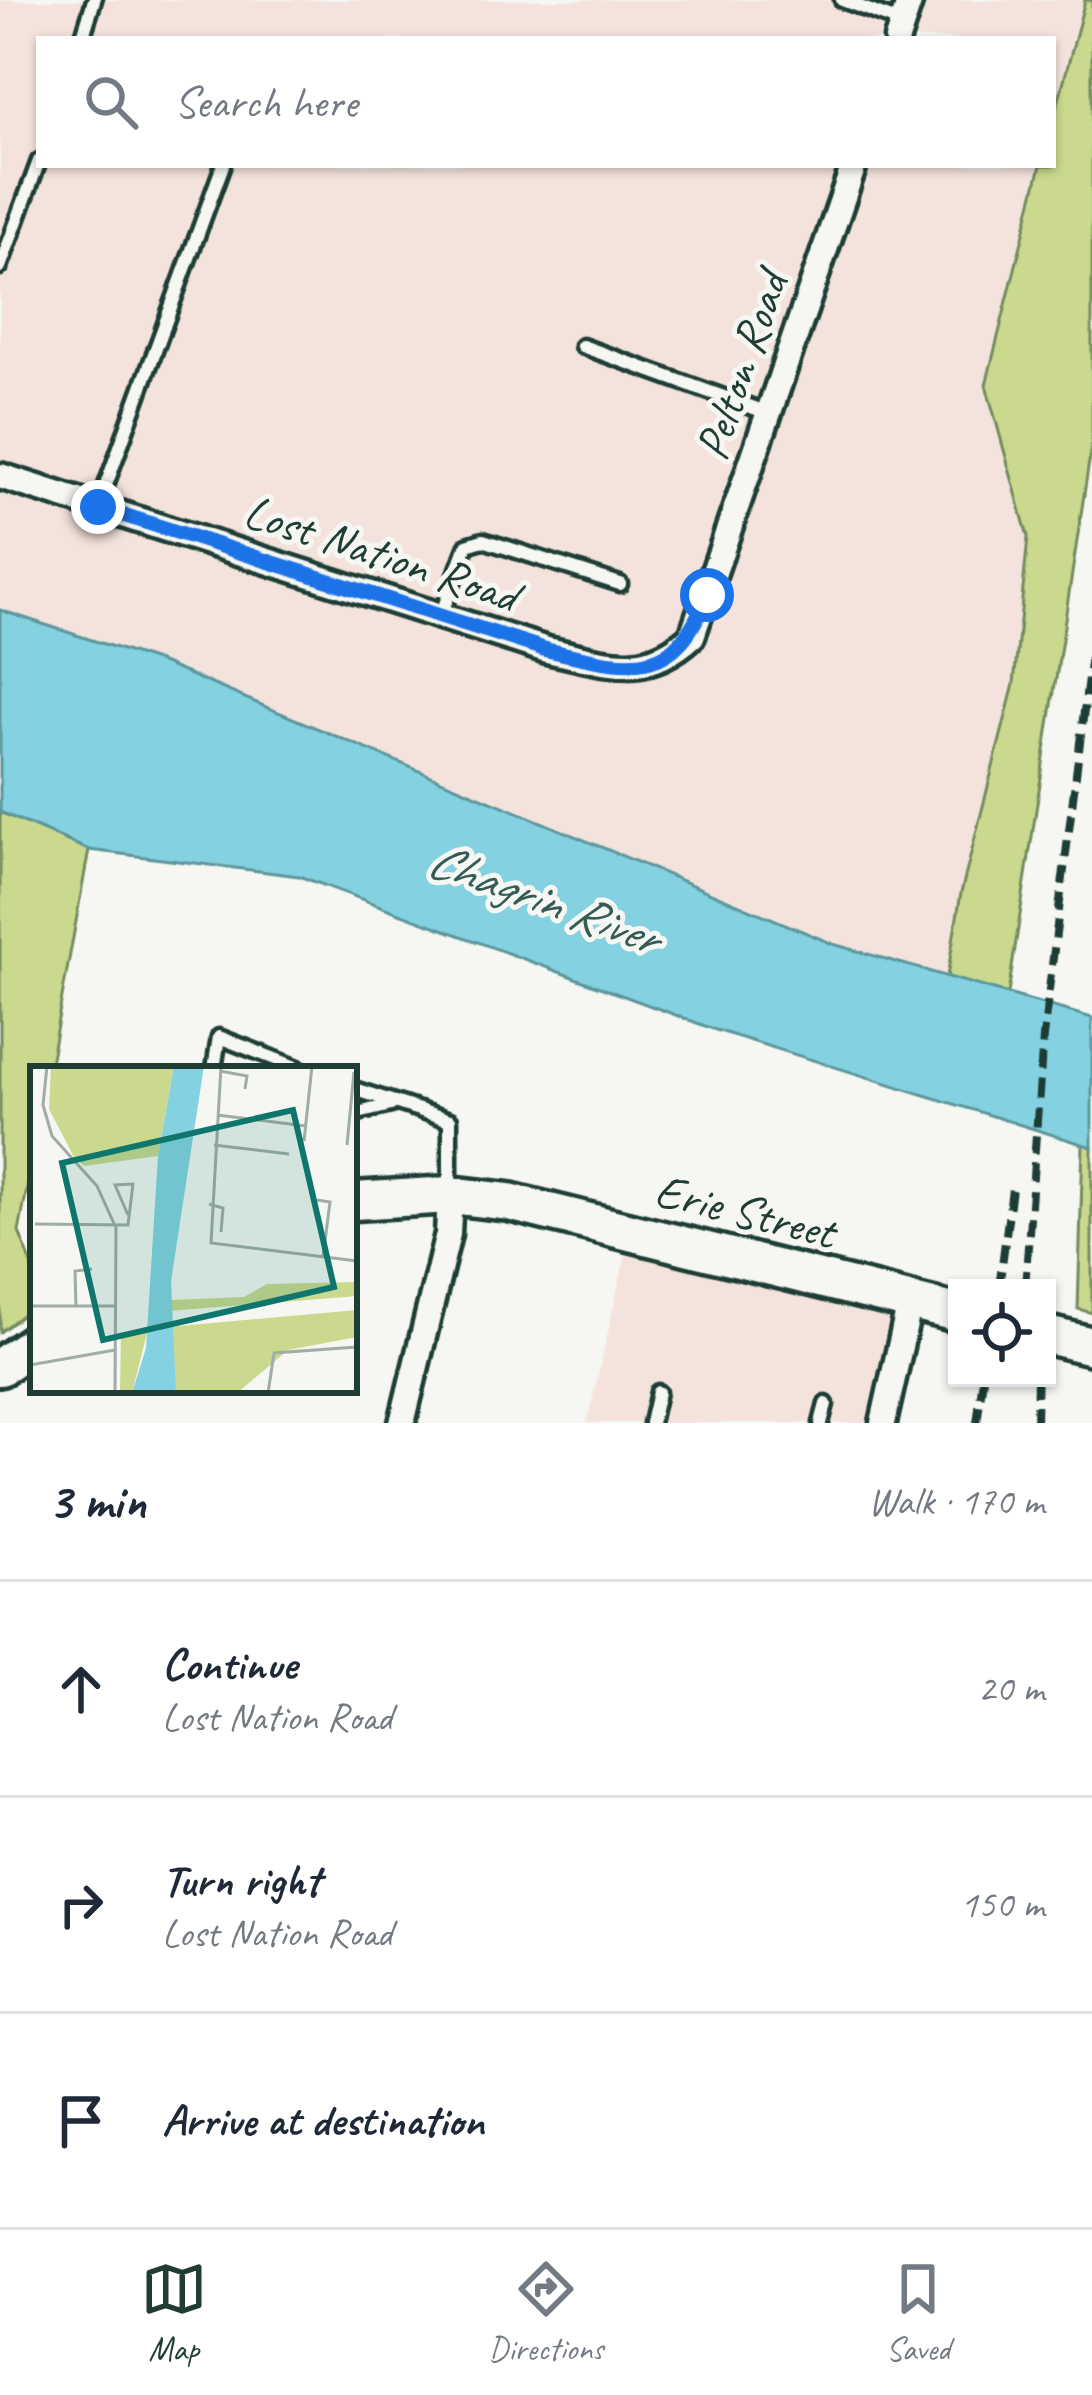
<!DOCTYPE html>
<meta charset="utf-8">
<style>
body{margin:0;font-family:Caveat,sans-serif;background:#f2f2f3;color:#1f2937}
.controls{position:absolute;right:36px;bottom:36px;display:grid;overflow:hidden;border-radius:0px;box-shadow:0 3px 9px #0004}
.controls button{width:108px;height:108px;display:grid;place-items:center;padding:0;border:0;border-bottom:3px solid #e0e1e3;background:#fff;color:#1f2937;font:60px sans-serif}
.stop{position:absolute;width:36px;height:36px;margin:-27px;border:9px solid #1a73e8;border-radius:50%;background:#fff}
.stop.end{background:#1a73e8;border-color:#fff;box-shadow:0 3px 12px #0008}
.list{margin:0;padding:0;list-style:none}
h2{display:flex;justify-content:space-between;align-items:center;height:156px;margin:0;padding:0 48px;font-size:51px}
h2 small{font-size:39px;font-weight:400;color:#747a83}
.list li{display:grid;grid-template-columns:78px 1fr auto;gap:36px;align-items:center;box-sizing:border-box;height:216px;padding:0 48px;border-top:3px solid #e0e1e3}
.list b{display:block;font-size:45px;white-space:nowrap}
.list p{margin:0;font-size:39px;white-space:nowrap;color:#747a83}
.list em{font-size:39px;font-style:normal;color:#747a83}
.icon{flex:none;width:66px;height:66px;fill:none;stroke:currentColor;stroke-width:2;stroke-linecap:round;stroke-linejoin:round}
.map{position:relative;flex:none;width:1092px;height:1423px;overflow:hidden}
.search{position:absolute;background:#fff;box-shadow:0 3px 9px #0004;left:36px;right:36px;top:36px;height:132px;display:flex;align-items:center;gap:30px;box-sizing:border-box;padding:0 42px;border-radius:0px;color:#747a83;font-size:45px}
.sheet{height:804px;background:#fff}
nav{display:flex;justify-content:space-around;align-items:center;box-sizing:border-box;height:168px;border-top:3px solid #e0e1e3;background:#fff;font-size:33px;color:#747a83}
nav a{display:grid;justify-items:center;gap:6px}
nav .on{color:#1f3d34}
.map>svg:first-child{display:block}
.built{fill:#f4e3dc;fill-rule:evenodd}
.green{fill:#cad98d;stroke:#748b60;stroke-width:3}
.water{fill:#84d2e1;stroke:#5c969c;stroke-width:3}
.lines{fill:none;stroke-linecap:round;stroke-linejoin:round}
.lane-casing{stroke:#1f3d34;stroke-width:21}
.street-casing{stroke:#1f3d34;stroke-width:33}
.secondary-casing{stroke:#1f3d34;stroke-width:45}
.lane{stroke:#f6f6f2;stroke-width:12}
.street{stroke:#f6f6f2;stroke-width:24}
.secondary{stroke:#f6f6f2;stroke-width:36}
.rail{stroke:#1f3d34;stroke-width:8;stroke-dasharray:18 9;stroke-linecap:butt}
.route{stroke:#1a73e8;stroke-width:15}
.labels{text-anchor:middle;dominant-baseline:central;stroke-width:10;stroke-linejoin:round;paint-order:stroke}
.street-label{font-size:48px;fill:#1f3d34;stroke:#f6f6f2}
.water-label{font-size:51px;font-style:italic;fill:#335b57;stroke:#f6f6f2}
.inset-road{fill:none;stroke:#a0aca6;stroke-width:3}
.view{fill:#0f766e;fill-opacity:0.15;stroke:#0f766e;stroke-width:6}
.inset-edge{fill:none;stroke:#1f3d34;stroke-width:6}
</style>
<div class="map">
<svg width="1092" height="1423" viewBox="0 0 1092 1423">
<rect width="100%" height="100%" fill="#f6f6f2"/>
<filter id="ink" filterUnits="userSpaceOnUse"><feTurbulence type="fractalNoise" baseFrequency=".00833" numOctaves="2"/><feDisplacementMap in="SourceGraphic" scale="24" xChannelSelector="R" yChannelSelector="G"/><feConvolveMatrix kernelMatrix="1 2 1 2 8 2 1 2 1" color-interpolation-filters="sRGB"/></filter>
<g filter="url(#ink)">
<!-- built -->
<path class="built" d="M 0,0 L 1092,0 L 1092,442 L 1008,994 L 833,944 L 159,662 L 0,610 ZM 39,39 L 1053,39 L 1053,165 L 39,165 Z
M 629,1240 L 900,1308 L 871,1423 L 587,1423 Z"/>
<!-- green -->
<path class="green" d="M 1085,0 L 1092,0 L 1092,442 L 1008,994 L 947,977 L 961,893 L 1014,684 L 1028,537 L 986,385 L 1041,165 L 1053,165 L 1053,122 Z
M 0,812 L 89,850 L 49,1069 L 33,1069 L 33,1156 L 19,1232 L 33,1267 L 33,1307 L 0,1332 Z
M 1083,1144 L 1092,1147 L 1092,1313 L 1078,1309 Z"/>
<!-- water -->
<path class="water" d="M 0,610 L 159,662 L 833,944 L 1092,1018 L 1092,1147 L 716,1030 L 299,876 L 89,850 L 0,812 Z"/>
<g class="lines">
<defs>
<path id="lane" d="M 842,0 L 902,23
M 82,39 L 94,0
M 0,267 L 39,161
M 582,346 L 768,413
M 98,507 L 223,165
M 441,615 L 467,545 L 483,540 L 620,584
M 214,1069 L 219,1037 L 301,1069
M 354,1089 L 450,1120 L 450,1194
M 354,1114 L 391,1105
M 651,1423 L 658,1392
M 821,1423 L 826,1404"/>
<path id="street" d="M 897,39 L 910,0
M 0,476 L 547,650 C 606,662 644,680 692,636 L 854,165
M 402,1423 L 448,1234 L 450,1195
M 883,1423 L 910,1302"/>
<path id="secondary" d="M 354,1201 L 450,1195 L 509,1202 L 957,1313
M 1047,1335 L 1092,1346
M 0,1367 L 33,1344"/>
</defs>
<!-- lane casing -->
<use href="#lane" class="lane-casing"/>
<!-- street casing -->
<use href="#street" class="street-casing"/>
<!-- secondary casing -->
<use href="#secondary" class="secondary-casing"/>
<!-- lane -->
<use href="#lane" class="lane"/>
<!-- street -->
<use href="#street" class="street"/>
<!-- secondary -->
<use href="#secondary" class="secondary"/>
<!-- rail -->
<path class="rail" d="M 999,1288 L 1013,1181
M 1025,1288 L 1043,1037 L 1092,647
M 977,1423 L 983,1378
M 1036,1423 L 1037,1378"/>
</g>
</g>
<g class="lines" filter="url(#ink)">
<!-- route -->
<path class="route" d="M 98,507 L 547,650 C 627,667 673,685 707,595"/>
</g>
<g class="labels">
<!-- street labels -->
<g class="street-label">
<text transform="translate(741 366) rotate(-71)">Pelton Road</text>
<text transform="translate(381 553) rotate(18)">Lost Nation Road</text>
<text transform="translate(745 1211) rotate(14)">Erie Street</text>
</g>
<!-- water labels -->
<g class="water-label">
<text transform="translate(543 898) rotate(20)">Chagrin River</text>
</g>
</g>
<!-- overview -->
<g transform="translate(30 1066)">
<rect width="327" height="327" fill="#f6f6f2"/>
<path d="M 21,0 L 144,0 L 128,90 L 54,100 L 44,91 L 19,43 ZM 327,216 L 327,230 L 139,245 L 140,234 L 214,231 L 237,218 ZM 327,244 L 327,271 L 258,284 L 207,327 L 146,327 L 138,261 ZM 118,263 L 102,327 L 90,327 L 91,268 Z" fill="#cad98d"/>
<path d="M 144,0 L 174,0 L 141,215 L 146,327 L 102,327 L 116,282 L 128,90 Z" fill="#84d2e1"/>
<path class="inset-road" d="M 17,0 L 13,39 L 22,70 L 67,120 L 86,162 L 85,327M 191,0 L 181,177 L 327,195M 190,5 L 217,10 L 215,23M 187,49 L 276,60M 274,75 L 282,0M 184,79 L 259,88M 317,79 L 324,6M 287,134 L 300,136 L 293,191M 179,138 L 193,142 L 191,166M 5,158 L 98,159 L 103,118 L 85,119 L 98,149M 0,240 L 86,240M 46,241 L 45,205 L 62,203M 0,299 L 85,284M 238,327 L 244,287 L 327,281"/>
<path class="view" d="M 263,44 L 304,221 L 73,274 L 32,97 Z"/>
<rect width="327" height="327" class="inset-edge"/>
</g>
</svg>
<div class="controls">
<button><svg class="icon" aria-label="locate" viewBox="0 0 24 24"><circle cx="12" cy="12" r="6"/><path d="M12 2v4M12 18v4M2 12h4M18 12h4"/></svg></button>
</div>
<div class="stop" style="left:707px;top:595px"></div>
<div class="stop end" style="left:98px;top:507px"></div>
<div class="search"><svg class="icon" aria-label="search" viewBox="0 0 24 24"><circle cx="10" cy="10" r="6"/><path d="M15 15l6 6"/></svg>Search here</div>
</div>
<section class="sheet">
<h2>3 min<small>Walk · 170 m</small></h2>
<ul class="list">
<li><svg class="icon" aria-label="ahead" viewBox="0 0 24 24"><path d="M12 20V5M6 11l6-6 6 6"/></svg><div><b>Continue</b><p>Lost Nation Road</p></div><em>20 m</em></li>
<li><svg class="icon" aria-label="right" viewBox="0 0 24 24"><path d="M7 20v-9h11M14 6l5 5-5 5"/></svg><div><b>Turn right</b><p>Lost Nation Road</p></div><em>150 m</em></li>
<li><svg class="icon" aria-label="arrive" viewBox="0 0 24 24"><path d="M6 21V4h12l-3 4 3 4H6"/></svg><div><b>Arrive at destination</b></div></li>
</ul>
</section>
<nav>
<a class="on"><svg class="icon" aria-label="map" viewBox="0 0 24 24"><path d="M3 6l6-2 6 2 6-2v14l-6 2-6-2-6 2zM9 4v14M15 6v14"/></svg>Map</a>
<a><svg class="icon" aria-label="directions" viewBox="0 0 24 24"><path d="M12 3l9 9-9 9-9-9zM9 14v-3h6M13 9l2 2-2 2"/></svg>Directions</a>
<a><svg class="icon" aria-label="saved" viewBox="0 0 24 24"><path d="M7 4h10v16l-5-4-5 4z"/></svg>Saved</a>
</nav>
